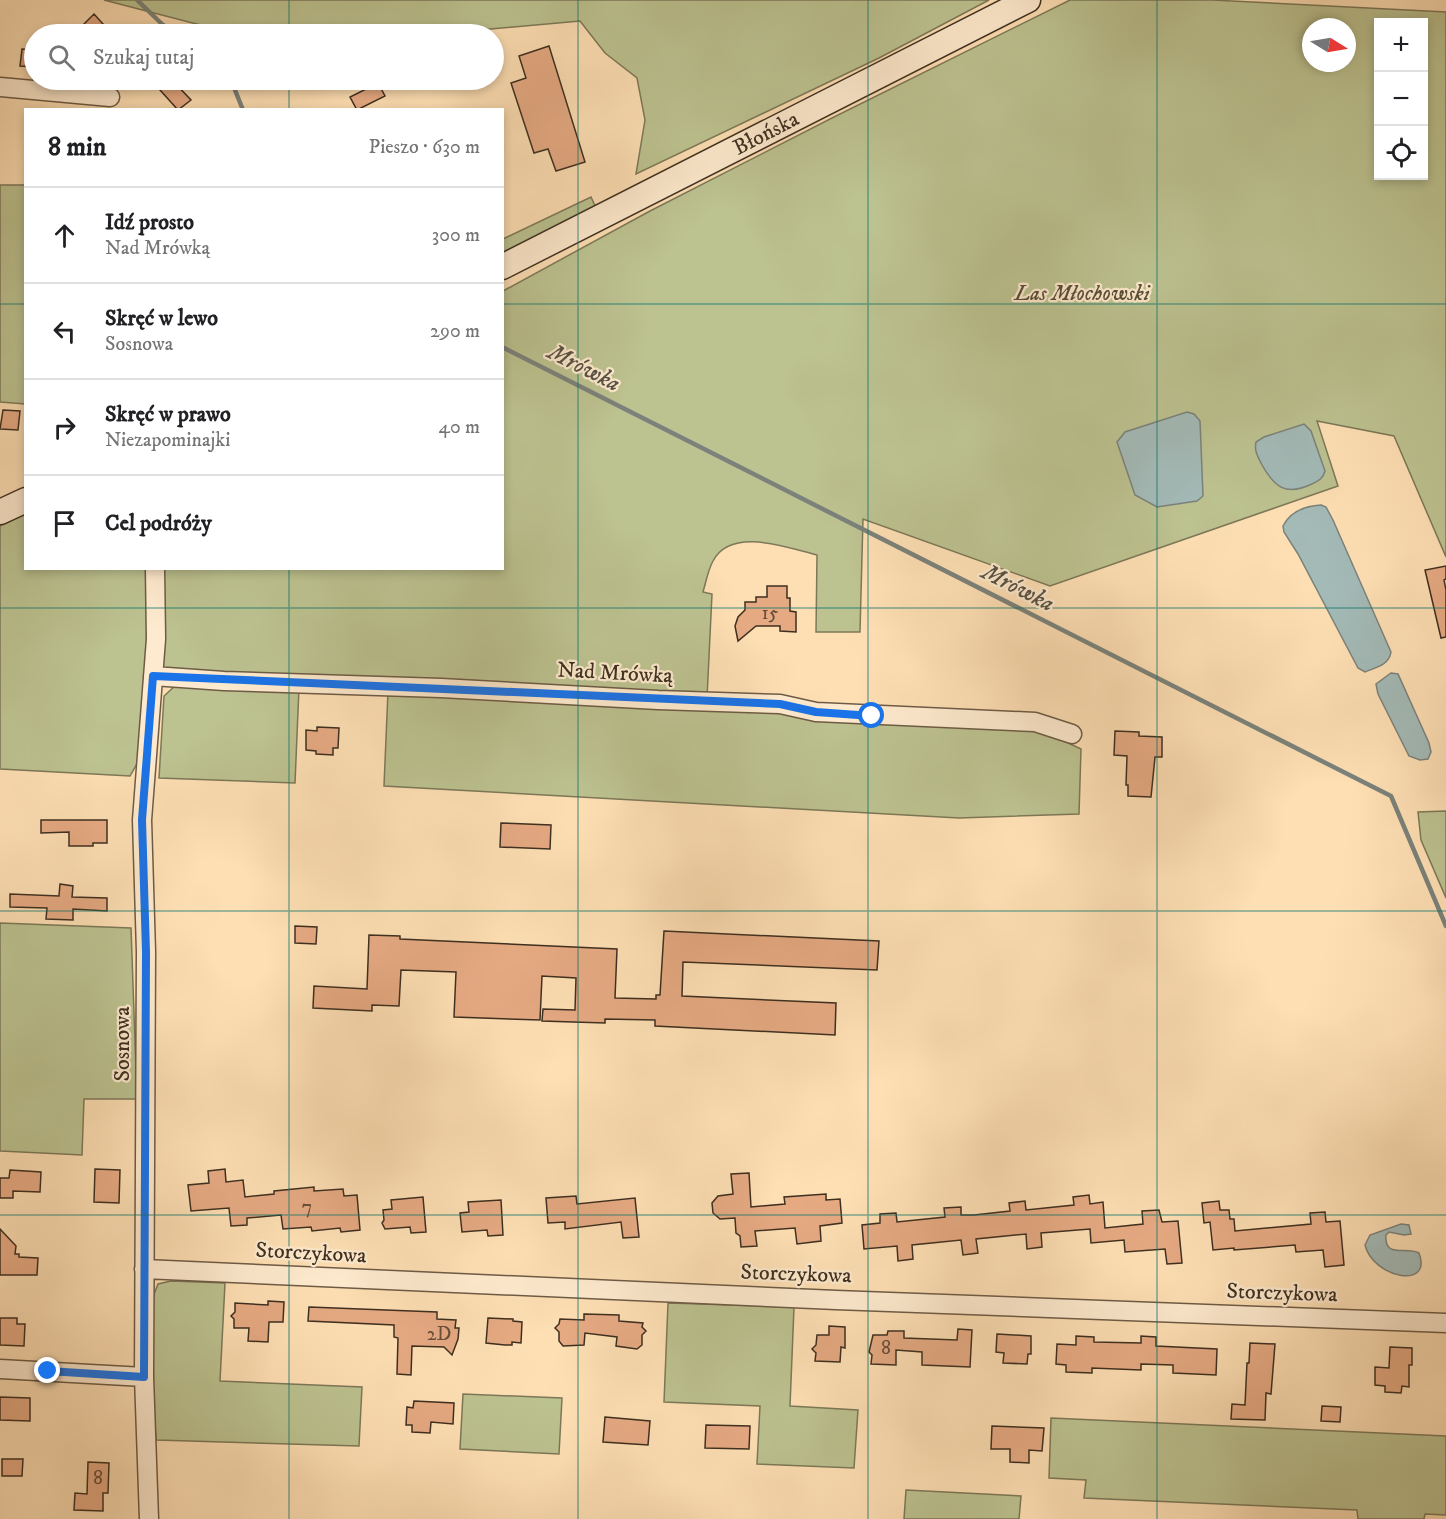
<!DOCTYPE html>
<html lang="pl">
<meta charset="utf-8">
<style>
body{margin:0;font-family:"IM FELL DW Pica",serif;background:#f6f6f6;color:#202124}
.controls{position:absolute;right:18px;top:18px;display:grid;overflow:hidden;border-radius:0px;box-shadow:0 3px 9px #0003}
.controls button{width:54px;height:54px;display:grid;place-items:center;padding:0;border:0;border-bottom:2px solid #e0e0e0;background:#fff;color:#202124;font:30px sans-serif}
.compass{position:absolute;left:1302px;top:18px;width:54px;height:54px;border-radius:50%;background:#fff;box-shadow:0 3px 9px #0003;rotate:101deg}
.stop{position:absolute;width:18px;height:18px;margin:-14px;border:4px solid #1a73e8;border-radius:50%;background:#fff}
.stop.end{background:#1a73e8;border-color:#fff;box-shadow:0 2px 6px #0008}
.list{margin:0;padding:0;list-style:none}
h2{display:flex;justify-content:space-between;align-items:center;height:78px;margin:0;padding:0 24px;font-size:26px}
h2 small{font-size:20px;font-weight:400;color:#757577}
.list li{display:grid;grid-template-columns:39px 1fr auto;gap:18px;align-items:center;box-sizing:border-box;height:96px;padding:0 24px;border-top:2px solid #e0e0e0}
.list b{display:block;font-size:22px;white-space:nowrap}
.list p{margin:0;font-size:20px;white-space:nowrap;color:#757577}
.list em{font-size:20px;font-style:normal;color:#757577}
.icon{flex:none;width:33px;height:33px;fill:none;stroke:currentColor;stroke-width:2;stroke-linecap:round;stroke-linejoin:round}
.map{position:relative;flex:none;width:1446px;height:1519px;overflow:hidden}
.search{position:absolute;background:#fff;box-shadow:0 3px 9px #0003;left:24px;top:24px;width:480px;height:66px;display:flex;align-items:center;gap:15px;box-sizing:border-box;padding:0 21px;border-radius:33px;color:#757577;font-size:22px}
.panel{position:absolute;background:#fff;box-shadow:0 3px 9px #0003;left:24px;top:108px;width:480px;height:462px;border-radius:0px}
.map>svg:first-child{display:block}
.green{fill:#bcc290;stroke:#7d7858;stroke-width:1.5;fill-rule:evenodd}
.water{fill:#a3bab7;stroke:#7b827b;stroke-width:1.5}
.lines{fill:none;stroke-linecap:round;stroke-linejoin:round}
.stream{stroke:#7b827b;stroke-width:4.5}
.building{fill:#e6aa83;stroke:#3e2f20;stroke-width:1.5}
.minor-casing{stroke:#6e5b45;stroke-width:21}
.secondary-casing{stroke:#3e2f20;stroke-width:27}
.minor{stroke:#feeace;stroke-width:18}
.secondary{stroke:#feeace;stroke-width:24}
.route{stroke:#1a73e8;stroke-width:8}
.grid{fill:none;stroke:#0f766e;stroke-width:1.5;stroke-opacity:0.55}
.labels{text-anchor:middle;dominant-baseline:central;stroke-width:4.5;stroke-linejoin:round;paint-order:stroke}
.number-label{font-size:20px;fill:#684e39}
.street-label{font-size:22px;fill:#3e2f20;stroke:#feeace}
.park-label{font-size:22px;font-style:italic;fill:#574c36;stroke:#feeace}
.water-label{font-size:24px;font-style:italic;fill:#575246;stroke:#feeace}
</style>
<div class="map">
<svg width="1446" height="1519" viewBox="0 0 1446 1519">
<rect width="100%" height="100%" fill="#fedfb4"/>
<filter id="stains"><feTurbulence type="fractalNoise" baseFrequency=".00333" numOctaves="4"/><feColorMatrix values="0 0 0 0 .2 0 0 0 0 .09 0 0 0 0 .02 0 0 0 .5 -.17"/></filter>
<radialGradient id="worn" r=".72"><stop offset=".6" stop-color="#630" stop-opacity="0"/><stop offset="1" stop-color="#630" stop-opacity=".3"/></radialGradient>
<!-- green -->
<path class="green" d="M 104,0 L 989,0 L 879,58 L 636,174 L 645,120 L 637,78 L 605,53 L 580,21 L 436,34 L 235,34 Z
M 1070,0 L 1212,0 L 1446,12 L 1446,557 L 1394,436 L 1317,421 L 1338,486 L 1050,586 L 863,519 L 860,632 L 816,632 L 817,555 C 789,548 731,526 713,561 C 708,570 706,582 703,592 L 712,594 L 707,698 L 160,669 L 161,569 L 502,568 L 503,291 L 650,211 L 832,118 ZM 1378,22 L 1424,22 L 1424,176 L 1378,176 ZM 1311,27 L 1347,27 L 1347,63 L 1311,63 Z
M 0,185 L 25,185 L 25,404 L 0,402 Z
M 591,197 L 596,208 L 503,254 L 503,239 Z
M 25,514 L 26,568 L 149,569 L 149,638 L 138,762 L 130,776 L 0,769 L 0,526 Z
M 177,684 L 299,688 L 295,783 L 159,778 L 164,696 Z
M 388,691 L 1035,727 L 1081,749 L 1079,814 L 959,818 L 384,786 Z
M 1446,811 L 1446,898 L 1421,840 L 1418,812 Z
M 0,923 L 131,928 L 137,1099 L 84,1099 L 82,1155 L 0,1151 Z
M 171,1281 L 225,1283 L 220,1381 L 362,1387 L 359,1446 L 156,1440 L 151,1357 L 151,1302 L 158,1284 Z
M 668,1303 L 794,1307 L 790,1406 L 858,1410 L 854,1468 L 757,1464 L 760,1406 L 664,1402 Z
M 463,1394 L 562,1398 L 559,1454 L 460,1449 Z
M 1051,1418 L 1446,1436 L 1446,1515 L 1425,1514 L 1424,1519 L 1358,1519 L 1357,1510 L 1084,1498 L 1086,1480 L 1049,1478 Z
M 906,1490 L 1021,1496 L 1019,1519 L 904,1519 Z"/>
<!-- water -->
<path class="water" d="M 1187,412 L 1194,414 L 1200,421 L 1203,496 L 1197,501 L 1157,507 L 1135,495 L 1117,442 L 1125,432 Z
M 1304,424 L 1311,431 L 1325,471 C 1323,479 1318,481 1312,484 C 1286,496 1275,488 1262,465 C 1258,457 1254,451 1256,442 L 1264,437 Z
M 1321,505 L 1326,507 L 1333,520 L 1391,652 C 1389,665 1377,667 1365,672 L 1358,668 L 1298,554 L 1284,532 L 1283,526 C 1290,512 1305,506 1321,505 Z
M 1391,673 L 1398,674 L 1429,743 L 1431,752 L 1428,759 L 1420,760 L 1409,756 L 1378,694 L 1376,684 Z
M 1401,1224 L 1409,1225 L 1411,1234 L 1404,1235 L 1389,1232 L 1386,1235 C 1384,1259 1406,1246 1419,1253 C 1433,1290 1373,1278 1365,1245 L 1370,1235 Z"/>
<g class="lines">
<!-- stream -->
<path class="stream" d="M 137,0 L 163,25 L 178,34
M 231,80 L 243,110
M 502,347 L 1391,796 L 1446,926"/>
</g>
<!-- building -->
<path class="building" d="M 94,14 L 103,24 L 90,34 L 82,26 Z
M 549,46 L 585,162 L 556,171 L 548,149 L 534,153 L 511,83 L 526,78 L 519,56 Z
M 22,49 L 34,50 L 34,67 L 20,66 Z
M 151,80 L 172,80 L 191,100 L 178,110 Z
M 378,83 L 385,96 L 357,110 L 350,97 Z
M 3,410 L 20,411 L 18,430 L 0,429 Z
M 1446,566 L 1446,579 L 1444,580 L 1446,590 L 1446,637 L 1441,638 L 1425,570 Z
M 767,586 L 787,586 L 787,598 L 790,598 L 790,611 L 796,612 L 796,632 L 780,631 L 780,626 L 756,626 L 738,641 L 735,626 L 738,617 L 745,610 L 745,602 L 756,602 L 756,597 L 767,597 Z
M 317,727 L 339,728 L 338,748 L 333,748 L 333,755 L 316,754 L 316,751 L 306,750 L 306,730 L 317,731 Z
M 1115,731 L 1139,732 L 1139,736 L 1162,737 L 1162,757 L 1155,757 L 1151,797 L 1128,796 L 1128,785 L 1126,785 L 1127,756 L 1114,755 Z
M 41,820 L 107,820 L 107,843 L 93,843 L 93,846 L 69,846 L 69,832 L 41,833 Z
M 501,823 L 551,825 L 550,849 L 500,847 Z
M 60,884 L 73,886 L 72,897 L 107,898 L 107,911 L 73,909 L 73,920 L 46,919 L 47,908 L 10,907 L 10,894 L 59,896 Z
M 295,926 L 317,927 L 316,944 L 295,943 Z
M 664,931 L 879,941 L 877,970 L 683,962 L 682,996 L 836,1003 L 835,1035 L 655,1026 L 655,1020 L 605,1019 L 605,1023 L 542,1021 L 543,1009 L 575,1010 L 576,978 L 542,976 L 540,1020 L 454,1017 L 456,972 L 401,970 L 399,1006 L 372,1005 L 372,1011 L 313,1008 L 314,986 L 367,989 L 369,935 L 400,936 L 400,939 L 617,949 L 615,998 L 656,999 L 656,995 L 660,995 Z
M 95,1169 L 120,1170 L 119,1203 L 94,1202 Z
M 225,1169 L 226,1182 L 243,1180 L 245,1197 L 274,1194 L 274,1191 L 314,1187 L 314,1191 L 343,1189 L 344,1196 L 357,1195 L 360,1230 L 341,1232 L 340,1228 L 312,1231 L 311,1227 L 283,1229 L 281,1215 L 247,1218 L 247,1225 L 231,1226 L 229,1208 L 191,1211 L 188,1185 L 209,1183 L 208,1171 Z
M 10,1170 L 41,1172 L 40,1192 L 13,1191 L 13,1198 L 0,1198 L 0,1178 L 9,1178 Z
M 749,1173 L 751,1207 L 785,1204 L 784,1197 L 826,1194 L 826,1200 L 840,1199 L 842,1223 L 820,1226 L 821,1241 L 797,1244 L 795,1228 L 755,1231 L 757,1246 L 741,1247 L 740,1236 L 736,1233 L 735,1218 L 720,1219 L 713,1213 L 712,1203 L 718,1196 L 733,1194 L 731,1174 Z
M 1089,1195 L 1090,1204 L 1103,1202 L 1105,1228 L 1143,1224 L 1142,1211 L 1159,1210 L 1162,1222 L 1178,1221 L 1182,1263 L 1167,1264 L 1165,1249 L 1125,1252 L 1124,1240 L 1091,1243 L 1090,1229 L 1041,1233 L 1042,1247 L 1027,1249 L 1026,1234 L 976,1239 L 978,1253 L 963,1255 L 961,1240 L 912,1245 L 913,1259 L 898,1261 L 897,1246 L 864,1249 L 862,1225 L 880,1223 L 880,1214 L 896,1213 L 897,1222 L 945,1217 L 944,1208 L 961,1207 L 961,1215 L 974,1215 L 1010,1211 L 1009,1203 L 1025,1201 L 1026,1210 L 1074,1205 L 1073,1197 Z
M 576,1196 L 577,1204 L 635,1198 L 639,1237 L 623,1238 L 621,1222 L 565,1229 L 565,1222 L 548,1223 L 546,1198 Z
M 423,1197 L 426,1232 L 411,1233 L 410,1227 L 385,1229 L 382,1223 L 384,1220 L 383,1210 L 392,1209 L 391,1200 Z
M 501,1200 L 503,1235 L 488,1236 L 487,1230 L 462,1232 L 460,1213 L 469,1212 L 468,1202 Z
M 1219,1201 L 1220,1210 L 1229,1210 L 1230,1219 L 1234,1219 L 1235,1231 L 1311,1224 L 1310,1213 L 1325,1212 L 1326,1222 L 1340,1221 L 1344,1265 L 1325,1267 L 1323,1250 L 1296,1252 L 1295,1245 L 1234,1250 L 1234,1248 L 1213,1250 L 1210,1222 L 1204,1223 L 1202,1203 Z
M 0,1229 L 16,1246 L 15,1254 L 19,1254 L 19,1257 L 38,1258 L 37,1275 L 0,1275 Z
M 268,1301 L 284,1302 L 283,1322 L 269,1322 L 268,1342 L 248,1341 L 249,1328 L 234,1328 L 234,1319 L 231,1316 L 235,1312 L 235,1303 L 268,1305 Z
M 309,1307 L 437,1312 L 437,1319 L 456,1320 L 455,1328 L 459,1328 L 458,1339 L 452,1355 L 444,1347 L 412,1346 L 411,1375 L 397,1374 L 398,1338 L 394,1337 L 394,1325 L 308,1321 Z
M 584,1314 L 619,1315 L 619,1321 L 643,1323 L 642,1327 L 646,1331 L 642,1335 L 642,1345 L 637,1349 L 616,1346 L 617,1337 L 585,1333 L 584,1345 L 563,1346 L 559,1341 L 559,1332 L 555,1328 L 559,1324 L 560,1319 L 584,1320 Z
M 0,1318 L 17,1318 L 17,1324 L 25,1324 L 24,1346 L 0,1345 Z
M 488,1318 L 513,1319 L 513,1321 L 522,1322 L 521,1343 L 512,1342 L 512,1345 L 505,1345 L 486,1343 Z
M 829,1326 L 845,1327 L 845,1348 L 841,1347 L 840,1362 L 815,1361 L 816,1353 L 812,1349 L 816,1345 L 817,1335 L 829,1335 Z
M 958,1329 L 972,1330 L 970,1367 L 922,1365 L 922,1352 L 896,1350 L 896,1365 L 871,1364 L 872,1355 L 869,1352 L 873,1335 L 887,1335 L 888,1331 L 904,1331 L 904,1338 L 957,1340 Z
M 997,1334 L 1031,1336 L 1031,1354 L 1028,1354 L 1027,1364 L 1003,1363 L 1004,1353 L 996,1352 Z
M 1076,1336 L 1094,1337 L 1094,1342 L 1141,1343 L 1141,1336 L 1156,1337 L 1156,1346 L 1217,1349 L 1216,1375 L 1173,1373 L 1173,1365 L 1141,1364 L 1141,1370 L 1092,1368 L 1092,1373 L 1066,1372 L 1066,1365 L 1056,1364 L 1057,1344 L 1076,1345 Z
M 1250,1343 L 1275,1344 L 1271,1394 L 1266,1393 L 1265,1420 L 1231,1419 L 1232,1404 L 1245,1405 L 1247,1363 L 1249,1363 Z
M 1390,1347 L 1412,1348 L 1412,1365 L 1409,1365 L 1409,1387 L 1402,1386 L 1401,1393 L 1385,1392 L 1385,1386 L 1375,1385 L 1375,1367 L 1389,1368 Z
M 0,1397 L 30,1398 L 30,1421 L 0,1420 Z
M 414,1401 L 454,1403 L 453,1424 L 431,1422 L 430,1433 L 412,1432 L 412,1425 L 406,1425 L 407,1407 L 413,1408 Z
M 1322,1406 L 1341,1407 L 1340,1422 L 1321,1421 Z
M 605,1417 L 650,1421 L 648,1445 L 603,1442 Z
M 706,1425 L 750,1426 L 749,1449 L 705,1448 Z
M 992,1426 L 1044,1428 L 1042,1451 L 1029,1450 L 1029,1463 L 1010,1462 L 1010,1449 L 991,1449 Z
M 2,1459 L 23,1459 L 22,1476 L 2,1476 Z
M 88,1462 L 109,1463 L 108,1493 L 103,1493 L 103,1511 L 74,1510 L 75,1493 L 87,1494 Z"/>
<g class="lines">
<defs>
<path id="minor" d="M 0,87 L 110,97
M 153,676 L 224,681 L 441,688 L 658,700 L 780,704 L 816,712 L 1035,722 L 1072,734
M 144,1269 L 836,1300 L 1446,1323
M 0,1369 L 144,1377
M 149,1519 L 144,1377 L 146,952 L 142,820 L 156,639 L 155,568"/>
<g id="secondary">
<path id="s1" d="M 502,267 L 1028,0"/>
<path d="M 0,512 L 26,500"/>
</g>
</defs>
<!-- minor casing -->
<use href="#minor" class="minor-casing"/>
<!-- secondary casing -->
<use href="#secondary" class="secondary-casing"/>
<!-- minor -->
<use href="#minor" class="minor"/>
<!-- secondary -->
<use href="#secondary" class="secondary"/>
</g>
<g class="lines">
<!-- route -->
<path class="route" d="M 48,1371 L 144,1377 L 146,952 L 142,820 L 153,676 L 780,704 L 816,712 L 872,716"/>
</g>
<!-- grid -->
<path class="grid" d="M 289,0 L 289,34M 578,0 L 578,1519M 868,0 L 868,1519M 1157,0 L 1157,1519M 289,80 L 289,110M 0,304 L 26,304M 502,304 L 1446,304M 289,568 L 289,1519M 0,608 L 1446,608M 0,911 L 1446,911M 0,1215 L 1446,1215"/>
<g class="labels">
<!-- number labels -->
<g class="number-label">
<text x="770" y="613">15</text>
<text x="307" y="1207">7</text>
<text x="439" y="1334">2D</text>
<text x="886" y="1348">8</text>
<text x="98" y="1478">8</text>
</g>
<!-- street labels -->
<g class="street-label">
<text stroke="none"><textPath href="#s1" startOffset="296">Błońska</textPath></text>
<text transform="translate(615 673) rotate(3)">Nad Mrówką</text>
<text transform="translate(122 1044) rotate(-90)">Sosnowa</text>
<text transform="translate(311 1253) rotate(3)">Storczykowa</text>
<text transform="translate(796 1274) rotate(2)">Storczykowa</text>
<text transform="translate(1282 1293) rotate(2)">Storczykowa</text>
</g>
<!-- park labels -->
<g class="park-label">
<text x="1082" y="293">Las Młochowski</text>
</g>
<!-- water labels -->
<g class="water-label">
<text transform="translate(584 368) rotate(27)">Mrówka</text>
<text transform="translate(1018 588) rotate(27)">Mrówka</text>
</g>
</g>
<rect width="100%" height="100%" filter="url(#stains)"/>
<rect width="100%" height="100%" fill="url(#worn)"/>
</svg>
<div class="controls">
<button>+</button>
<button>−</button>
<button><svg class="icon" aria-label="locate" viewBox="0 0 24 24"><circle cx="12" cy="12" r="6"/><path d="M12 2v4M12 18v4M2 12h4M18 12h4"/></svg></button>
</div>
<svg class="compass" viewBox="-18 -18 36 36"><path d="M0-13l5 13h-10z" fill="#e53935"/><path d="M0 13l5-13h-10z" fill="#757577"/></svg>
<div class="stop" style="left:872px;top:716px"></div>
<div class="stop end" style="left:48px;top:1371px"></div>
<div class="search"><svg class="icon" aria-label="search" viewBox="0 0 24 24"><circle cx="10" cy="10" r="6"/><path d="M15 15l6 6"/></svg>Szukaj tutaj</div>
<section class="panel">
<h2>8 min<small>Pieszo · 630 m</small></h2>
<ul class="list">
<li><svg class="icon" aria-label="ahead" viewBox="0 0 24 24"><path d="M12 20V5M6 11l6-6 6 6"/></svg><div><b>Idź prosto</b><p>Nad Mrówką</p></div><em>300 m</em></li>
<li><svg class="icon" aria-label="left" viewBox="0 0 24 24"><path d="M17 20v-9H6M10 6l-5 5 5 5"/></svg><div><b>Skręć w lewo</b><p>Sosnowa</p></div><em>290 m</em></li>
<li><svg class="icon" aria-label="right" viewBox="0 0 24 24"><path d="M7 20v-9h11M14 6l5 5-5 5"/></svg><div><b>Skręć w prawo</b><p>Niezapominajki</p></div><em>40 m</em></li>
<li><svg class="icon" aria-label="arrive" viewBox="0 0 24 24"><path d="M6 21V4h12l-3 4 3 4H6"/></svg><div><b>Cel podróży</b></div></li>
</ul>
</section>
</div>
